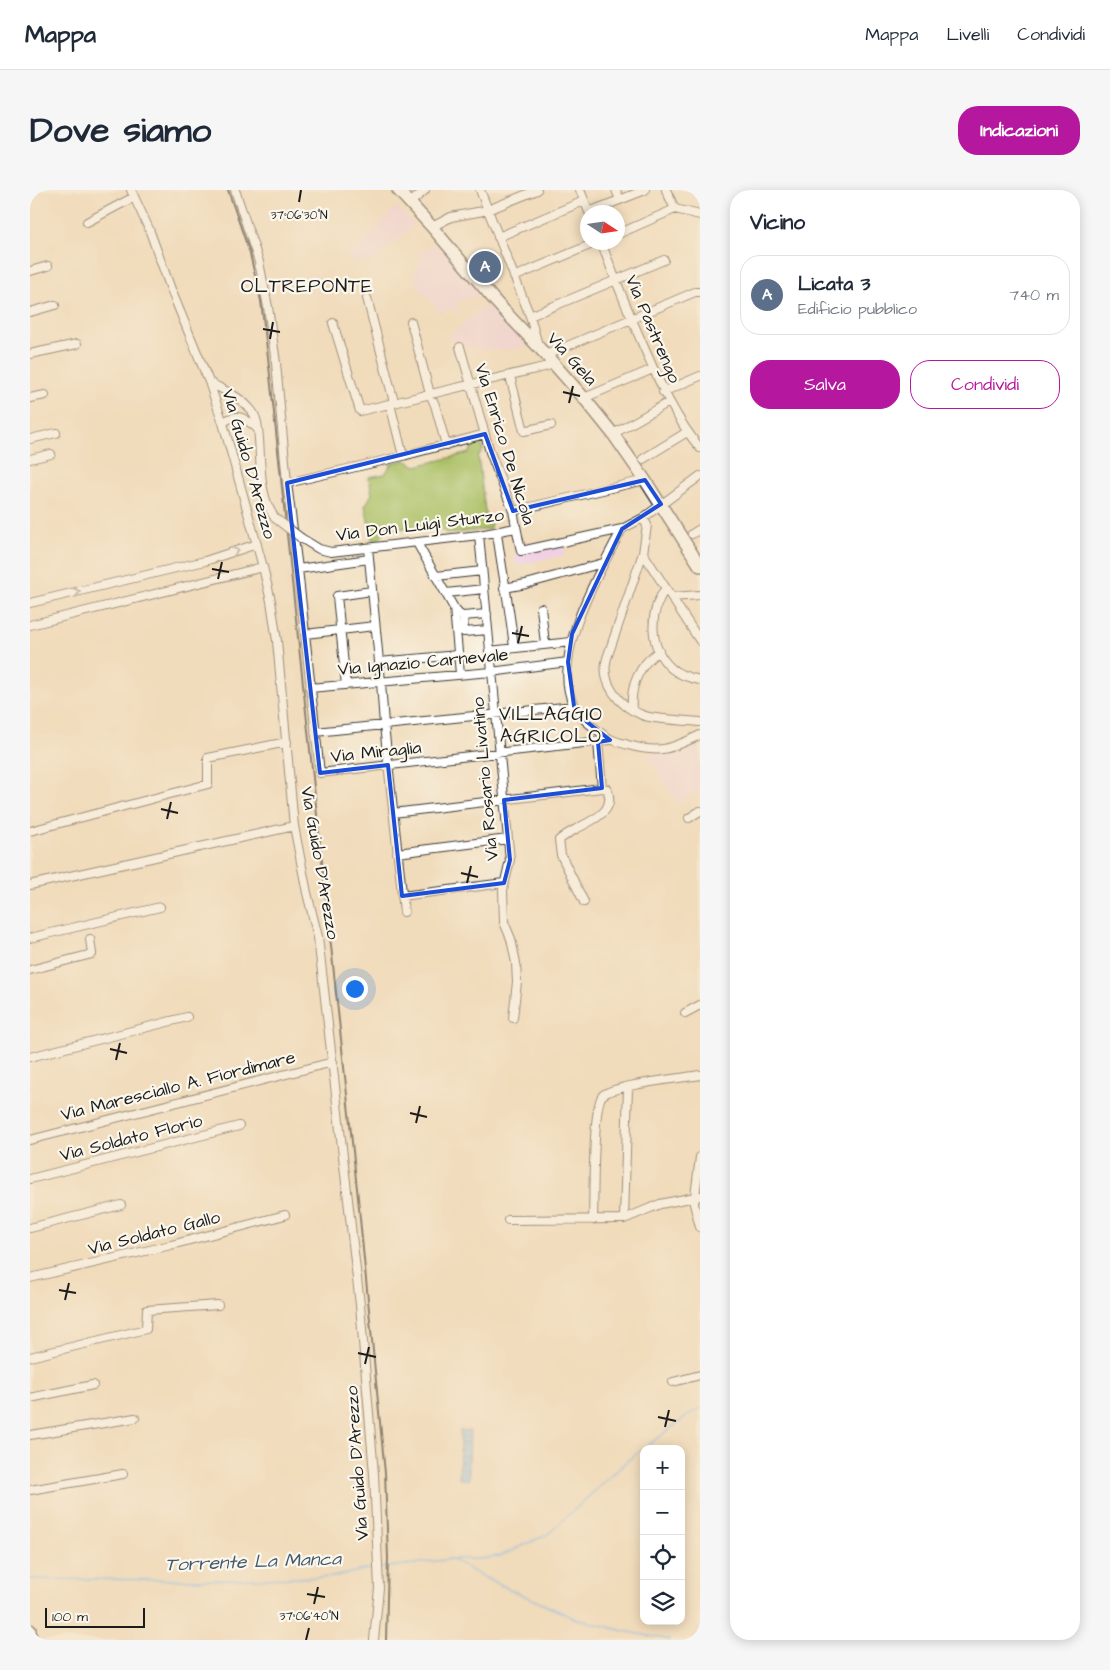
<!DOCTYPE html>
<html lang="it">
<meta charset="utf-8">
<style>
body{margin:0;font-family:"Architects Daughter",sans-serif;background:#f6f6f7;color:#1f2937}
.controls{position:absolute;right:15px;bottom:15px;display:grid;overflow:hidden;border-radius:10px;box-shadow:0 2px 12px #0003}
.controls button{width:45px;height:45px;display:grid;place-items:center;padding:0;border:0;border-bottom:1px solid #e0e1e3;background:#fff;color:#1f2937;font:25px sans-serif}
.compass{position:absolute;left:550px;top:15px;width:45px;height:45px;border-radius:50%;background:#fff;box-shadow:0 2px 12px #0003;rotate:102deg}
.scale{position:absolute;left:15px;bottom:12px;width:100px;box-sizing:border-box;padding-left:5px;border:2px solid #1c1c1c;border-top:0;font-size:14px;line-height:18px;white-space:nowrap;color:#1c1c1c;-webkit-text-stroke:4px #fbf7ec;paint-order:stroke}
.you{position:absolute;left:324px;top:798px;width:18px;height:18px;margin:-12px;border:4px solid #fff;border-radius:50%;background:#1a73e8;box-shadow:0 0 0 8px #1a73e833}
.badge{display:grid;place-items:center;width:32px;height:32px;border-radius:50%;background:#b5179e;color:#fff;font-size:16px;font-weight:700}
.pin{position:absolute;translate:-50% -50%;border:2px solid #fff;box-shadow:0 1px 5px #0006}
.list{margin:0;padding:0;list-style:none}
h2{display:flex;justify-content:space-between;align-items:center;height:65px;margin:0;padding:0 20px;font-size:21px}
h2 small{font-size:16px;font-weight:400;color:#747a83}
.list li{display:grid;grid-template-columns:32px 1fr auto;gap:15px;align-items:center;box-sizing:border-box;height:80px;margin:0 10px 10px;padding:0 10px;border:1px solid #e0e1e3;border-radius:20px}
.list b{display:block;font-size:19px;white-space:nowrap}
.list p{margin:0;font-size:16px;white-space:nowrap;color:#747a83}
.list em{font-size:16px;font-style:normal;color:#747a83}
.actions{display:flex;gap:10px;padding:15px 20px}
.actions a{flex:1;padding:11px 0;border:1px solid #b5179e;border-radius:20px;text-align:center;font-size:18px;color:#b5179e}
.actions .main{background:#b5179e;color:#fff}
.icon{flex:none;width:28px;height:28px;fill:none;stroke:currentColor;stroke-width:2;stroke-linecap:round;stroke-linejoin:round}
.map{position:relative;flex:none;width:670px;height:1450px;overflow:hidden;border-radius:20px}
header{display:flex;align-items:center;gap:30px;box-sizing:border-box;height:70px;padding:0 25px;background:#fff;border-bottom:1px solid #e0e1e3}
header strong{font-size:24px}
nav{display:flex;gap:28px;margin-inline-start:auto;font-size:18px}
.intro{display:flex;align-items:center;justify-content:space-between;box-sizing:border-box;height:120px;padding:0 30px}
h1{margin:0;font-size:35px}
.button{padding:12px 22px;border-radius:20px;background:#b5179e;color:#fff;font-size:18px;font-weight:700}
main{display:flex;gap:30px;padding:0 30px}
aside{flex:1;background:#fff;border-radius:20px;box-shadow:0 2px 12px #0003}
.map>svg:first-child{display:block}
.built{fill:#f0d0e4}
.garden{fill:#aabf64;stroke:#636e40}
.water{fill:url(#water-rules);stroke:#486882}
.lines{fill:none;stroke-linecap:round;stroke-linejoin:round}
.stream{stroke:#75b5e9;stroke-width:2}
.street-casing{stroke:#3c3934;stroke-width:10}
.secondary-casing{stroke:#3c3934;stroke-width:14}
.street{stroke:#fff;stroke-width:8}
.secondary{stroke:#fff;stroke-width:11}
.rail{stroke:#1c1c1c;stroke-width:2}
.street-bridge-casing{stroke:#3c3934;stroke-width:10;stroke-linecap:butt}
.street-bridge{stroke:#fff;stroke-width:8}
.oneway{stroke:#999}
.marked{fill:none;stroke:#1d4ed8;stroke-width:4;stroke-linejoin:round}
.ticks{fill:none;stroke:#1c1c1c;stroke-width:2}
.labels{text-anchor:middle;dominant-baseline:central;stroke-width:4.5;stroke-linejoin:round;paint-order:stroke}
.street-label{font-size:18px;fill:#1c1c1c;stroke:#fbf7ec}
.neighbourhood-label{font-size:19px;letter-spacing:1px;fill:#1c1c1c;stroke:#fbf7ec}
.water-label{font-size:19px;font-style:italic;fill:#40596e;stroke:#fbf7ec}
.ticks-label{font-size:12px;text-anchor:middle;fill:#1c1c1c;stroke:#fbf7ec;stroke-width:4.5;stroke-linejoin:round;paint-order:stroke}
</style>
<header>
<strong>Mappa</strong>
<nav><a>Mappa</a><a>Livelli</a><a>Condividi</a></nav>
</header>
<div class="intro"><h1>Dove siamo</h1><a class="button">Indicazioni</a></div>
<main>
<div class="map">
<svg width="670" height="1450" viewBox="0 0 670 1450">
<defs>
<pattern id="water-rules" width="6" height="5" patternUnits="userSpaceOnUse" patternTransform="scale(1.25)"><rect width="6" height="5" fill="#75b5e9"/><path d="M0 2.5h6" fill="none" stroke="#659bc7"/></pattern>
</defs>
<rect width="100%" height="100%" fill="#fbf7ec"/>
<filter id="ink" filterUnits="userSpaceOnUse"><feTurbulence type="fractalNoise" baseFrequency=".02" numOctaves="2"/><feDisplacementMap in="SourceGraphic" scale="10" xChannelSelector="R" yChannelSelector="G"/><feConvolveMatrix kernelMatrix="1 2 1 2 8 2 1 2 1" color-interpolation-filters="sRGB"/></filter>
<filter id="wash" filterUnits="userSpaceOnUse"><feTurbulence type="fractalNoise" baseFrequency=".0096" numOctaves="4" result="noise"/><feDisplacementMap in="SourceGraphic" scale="20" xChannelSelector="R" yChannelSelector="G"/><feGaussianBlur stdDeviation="1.12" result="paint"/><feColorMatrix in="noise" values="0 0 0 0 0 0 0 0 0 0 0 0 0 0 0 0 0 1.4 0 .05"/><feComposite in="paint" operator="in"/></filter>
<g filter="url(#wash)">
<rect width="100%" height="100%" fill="#f0dbba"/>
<!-- built -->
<path class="built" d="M 367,16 L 385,35 L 342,73 L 315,71 L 318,66 Z
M 408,56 L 449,101 L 449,104 L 440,110 L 438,108 L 426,114 L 428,120 L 425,123 L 420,118 L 411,123 L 386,94 L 385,83 L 392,61 L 398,57 Z
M 459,112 L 473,129 L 498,157 L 473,160 L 451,159 L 437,156 L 418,147 Z
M 533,355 L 535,365 L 486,375 L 485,365 Z
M 670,549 L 670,599 L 648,613 L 617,566 L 623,563 Z"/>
<!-- garden -->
<path class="garden" d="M 449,253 L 452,256 L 453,261 L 448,266 L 456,328 L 461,332 L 460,339 L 418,344 L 405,335 L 356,340 L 348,351 L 342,349 L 335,316 L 342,304 L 339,287 L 355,284 L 362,273 L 376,270 L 386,276 L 439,263 L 443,255 Z"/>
<!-- water -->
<path class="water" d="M 430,1240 L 440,1241 L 439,1290 L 429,1289 Z"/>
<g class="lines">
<!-- stream -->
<path class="stream" d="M 423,1369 L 450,1369 L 470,1366 L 518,1344 L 597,1271 L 657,1226 L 670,1218
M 351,1378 L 422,1369 L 451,1386 L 546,1429 L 594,1441 L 640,1450
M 0,1389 L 186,1390 L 303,1387 L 333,1380 L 347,1378"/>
</g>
</g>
<g filter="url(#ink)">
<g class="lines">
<defs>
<path id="street" d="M 101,0 L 119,39 L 142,102 L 179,192 L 193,233 L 233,377 L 241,411 L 247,451 L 264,636 L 277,703 L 288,747 L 330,1115 L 344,1284 L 349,1398 L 344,1450
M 205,0 L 229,72 L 238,117 L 246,173 L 257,293 L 268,379 L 290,583 L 580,550
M 450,0 L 500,126 L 508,155
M 550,0 L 559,22
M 586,0 L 590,10
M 636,0 L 645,19 L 670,25
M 380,13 L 395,0
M 559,22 L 615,0
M 57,32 L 104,7
M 402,37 L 421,27 L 458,20 L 507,0
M 588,44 L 645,19
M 468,47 L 554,11
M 571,52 C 585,89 600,126 616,162 C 631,196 646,229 670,258
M 0,81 L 18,76
M 484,87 L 567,52
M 337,108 L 364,212
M 0,122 L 25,115
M 500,126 L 634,70
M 381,132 L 400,204 L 405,215 L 416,255
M 303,133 L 330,221 L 518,176 L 523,173
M 430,157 L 460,262 L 483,321 L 491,361 L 592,339 L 613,328 L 670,286
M 0,164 L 47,154
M 516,165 L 665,102 L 670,102
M 480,186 L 494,241 L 521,235
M 179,192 C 193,200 211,207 221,220 C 228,228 228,239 229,249 C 231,275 229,307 245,328
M 633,202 L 670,186
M 0,208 L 15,205
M 554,208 L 623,179
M 360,214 L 373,266
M 193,233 C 207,221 216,229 228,239
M 583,244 L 639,212
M 0,249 L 26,243
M 0,269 L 21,264
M 613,269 L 657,242
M 257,293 L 373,266 L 455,244
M 483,321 L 615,290
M 613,328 L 617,335 L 613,363 L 577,468 C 570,493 589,516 612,525 C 624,530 656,530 670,532
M 592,339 C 569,383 519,466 544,516 C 551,529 562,536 574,545 C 581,551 589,552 598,555 C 630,564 641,559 670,545
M 467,343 C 472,381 480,419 484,458
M 662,344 L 670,339
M 449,345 L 480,670 L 473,700 L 474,732 L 481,749 L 486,773 L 487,792 L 483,828
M 271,348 L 289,359 L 301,362 L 449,345 L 486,338
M 387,353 L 424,418 L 430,484
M 338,358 L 351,492 L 354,535 L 374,722
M 613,363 L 670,451
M 268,379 L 339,369
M 406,386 L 452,381
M 474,398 L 496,394 L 573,373
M 636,398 C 619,421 618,457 641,478 C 649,485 660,488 670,490
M 416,403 L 454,399
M 642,407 L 670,405
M 0,413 L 175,371 L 227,354
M 424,418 L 429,424 L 433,426 L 434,442 L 458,440
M 511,418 L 515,454
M 433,426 L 457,424
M 0,435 L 233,377
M 275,444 L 345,436
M 459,461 L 541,452
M 349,472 L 428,465
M 316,495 L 307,406 L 342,401
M 280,498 L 461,482 L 538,472
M 602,520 C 600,496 609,475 629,461
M 285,542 L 544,516
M 568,552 L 572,598
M 363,623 L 572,598
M 659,628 L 670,621
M 0,641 L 178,594 L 178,568 L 257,552
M 367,663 L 478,649
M 0,695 L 264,636
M 372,706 L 474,693
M 554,712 L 531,665 L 529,650 C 534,646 540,642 546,639 C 562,630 587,622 577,599 L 572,598
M 0,748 L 130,717
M 0,780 L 62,764 L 60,749
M 655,823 L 670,815
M 0,867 L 157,827
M 0,950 L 303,872
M 670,967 L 664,1014 L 670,1037
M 0,989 L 209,936
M 594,1029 L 598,897
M 478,1030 L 594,1029 L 630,1014 L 670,1006
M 563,1030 C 564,1011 562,914 573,905 C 584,895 652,888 670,885
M 0,1038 L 91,1015
M 0,1088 L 141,1055 L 255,1025
M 0,1167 L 116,1139 L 117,1120 L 188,1115
M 643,1192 L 670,1185
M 0,1208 L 63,1195
M 0,1245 L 105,1228
M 0,1300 L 93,1284"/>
<path id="secondary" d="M 368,0 L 402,37 L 466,112 L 516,165 L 554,208 L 583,244 L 615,290 L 670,376
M 0,1440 L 1,1450"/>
</defs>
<!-- street casing -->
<use href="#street" class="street-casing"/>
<!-- secondary casing -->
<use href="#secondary" class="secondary-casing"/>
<!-- street -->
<use href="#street" class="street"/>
<!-- secondary -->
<use href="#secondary" class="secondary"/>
<!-- rail -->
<path class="rail" d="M 198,0 L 220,64 L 231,111 L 238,167 L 328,1008 L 355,1283 L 358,1368 L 356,1450"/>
<defs>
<path id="street-bridge" d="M 245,328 L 271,348"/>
</defs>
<!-- street-bridge casing -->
<use href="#street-bridge" class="street-bridge-casing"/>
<!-- street-bridge -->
<use href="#street-bridge" class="street-bridge"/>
</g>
<!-- one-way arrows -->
<defs><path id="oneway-chevron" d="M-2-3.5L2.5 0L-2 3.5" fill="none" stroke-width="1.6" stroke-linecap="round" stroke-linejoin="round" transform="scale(1.25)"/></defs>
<g class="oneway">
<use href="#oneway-chevron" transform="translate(205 361) rotate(-18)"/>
<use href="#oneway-chevron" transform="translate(47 402) rotate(-14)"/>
</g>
</g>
<!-- marked area -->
<path d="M0 0H670V1450H0ZM 455,244 L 483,321 L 615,290 L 631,314 L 592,339 L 542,444 L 538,472 L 544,516 L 557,532 L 580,550 L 568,552 L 572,598 L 474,610 L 480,670 L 474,693 L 372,706 L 358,575 L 290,583 L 257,293 Z" fill="#f0dbba" fill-opacity=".55" fill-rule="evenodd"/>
<path class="marked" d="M 455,244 L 483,321 L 615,290 L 631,314 L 592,339 L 542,444 L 538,472 L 544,516 L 557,532 L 580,550 L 568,552 L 572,598 L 474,610 L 480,670 L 474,693 L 372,706 L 358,575 L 290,583 L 257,293 Z"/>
<!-- ticks -->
<path class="ticks" d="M 269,12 L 271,0M 233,139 L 250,142M 240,149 L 243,132M 533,202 L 550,206M 539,213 L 543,196M 182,379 L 199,382M 188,389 L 192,372M 482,443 L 499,446M 488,453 L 492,436M 131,619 L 148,623M 137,629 L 141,612M 431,683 L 448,687M 437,693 L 441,676M 80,859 L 97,863M 86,870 L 90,853M 380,923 L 397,927M 386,933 L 390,916M 29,1100 L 46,1103M 35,1110 L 39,1093M 328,1163 L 346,1167M 335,1174 L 339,1157M 628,1227 L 646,1231M 635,1237 L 639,1220M 277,1404 L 295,1407M 284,1414 L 288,1397M 276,1450 L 279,1438"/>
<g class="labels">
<!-- street labels -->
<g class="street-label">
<text transform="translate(623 139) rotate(67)">Via Pastrengo</text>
<text transform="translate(542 169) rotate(48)">Via Gela</text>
<text transform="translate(475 254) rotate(73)">Via Enrico De Nicola</text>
<text transform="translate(219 274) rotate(74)">Via Guido D'Arezzo</text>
<text transform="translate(390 335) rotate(-7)">Via Don Luigi Sturzo</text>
<text transform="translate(393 472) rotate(-5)">Via Ignazio Carnevale</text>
<text transform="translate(346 562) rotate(-6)">Via Miraglia</text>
<text transform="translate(455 589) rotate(-95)">Via Rosario Livatino</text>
<text transform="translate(290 673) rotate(80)">Via Guido D'Arezzo</text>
<text transform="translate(148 896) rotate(-14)">Via Maresciallo A. Fiordimare</text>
<text transform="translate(101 948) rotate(-14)">Via Soldato Florio</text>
<text transform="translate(124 1043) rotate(-14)">Via Soldato Gallo</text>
<text transform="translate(327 1273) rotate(-94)">Via Guido D'Arezzo</text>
</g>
<!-- neighbourhood labels -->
<g class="neighbourhood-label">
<text x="277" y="96">OLTREPONTE</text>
<text x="521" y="524">VILLAGGIO<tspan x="521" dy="22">AGRICOLO</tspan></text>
</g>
<!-- water labels -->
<g class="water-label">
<text transform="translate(223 1372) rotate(-2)">Torrente La Manca</text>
</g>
</g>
<g class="ticks-label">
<text x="269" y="29">37°06'30"N</text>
<text x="279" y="1430">37°06'40"N</text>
</g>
</svg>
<div class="controls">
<button>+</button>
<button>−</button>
<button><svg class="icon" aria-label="locate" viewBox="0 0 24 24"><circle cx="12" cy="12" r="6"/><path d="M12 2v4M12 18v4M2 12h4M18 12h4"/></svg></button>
<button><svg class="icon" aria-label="layers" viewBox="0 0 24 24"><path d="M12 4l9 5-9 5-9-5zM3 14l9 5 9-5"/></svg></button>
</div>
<svg class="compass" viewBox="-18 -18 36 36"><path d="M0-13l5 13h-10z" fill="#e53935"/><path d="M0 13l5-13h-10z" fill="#747a83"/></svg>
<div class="scale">100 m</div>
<div class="you"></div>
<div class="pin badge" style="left:455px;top:77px;background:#5c6f8a">A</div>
</div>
<aside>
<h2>Vicino<small></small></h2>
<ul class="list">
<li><span class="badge" style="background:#5c6f8a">A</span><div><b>Licata 3</b><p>Edificio pubblico</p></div><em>740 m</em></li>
</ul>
<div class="actions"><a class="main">Salva</a><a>Condividi</a></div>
</aside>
</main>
